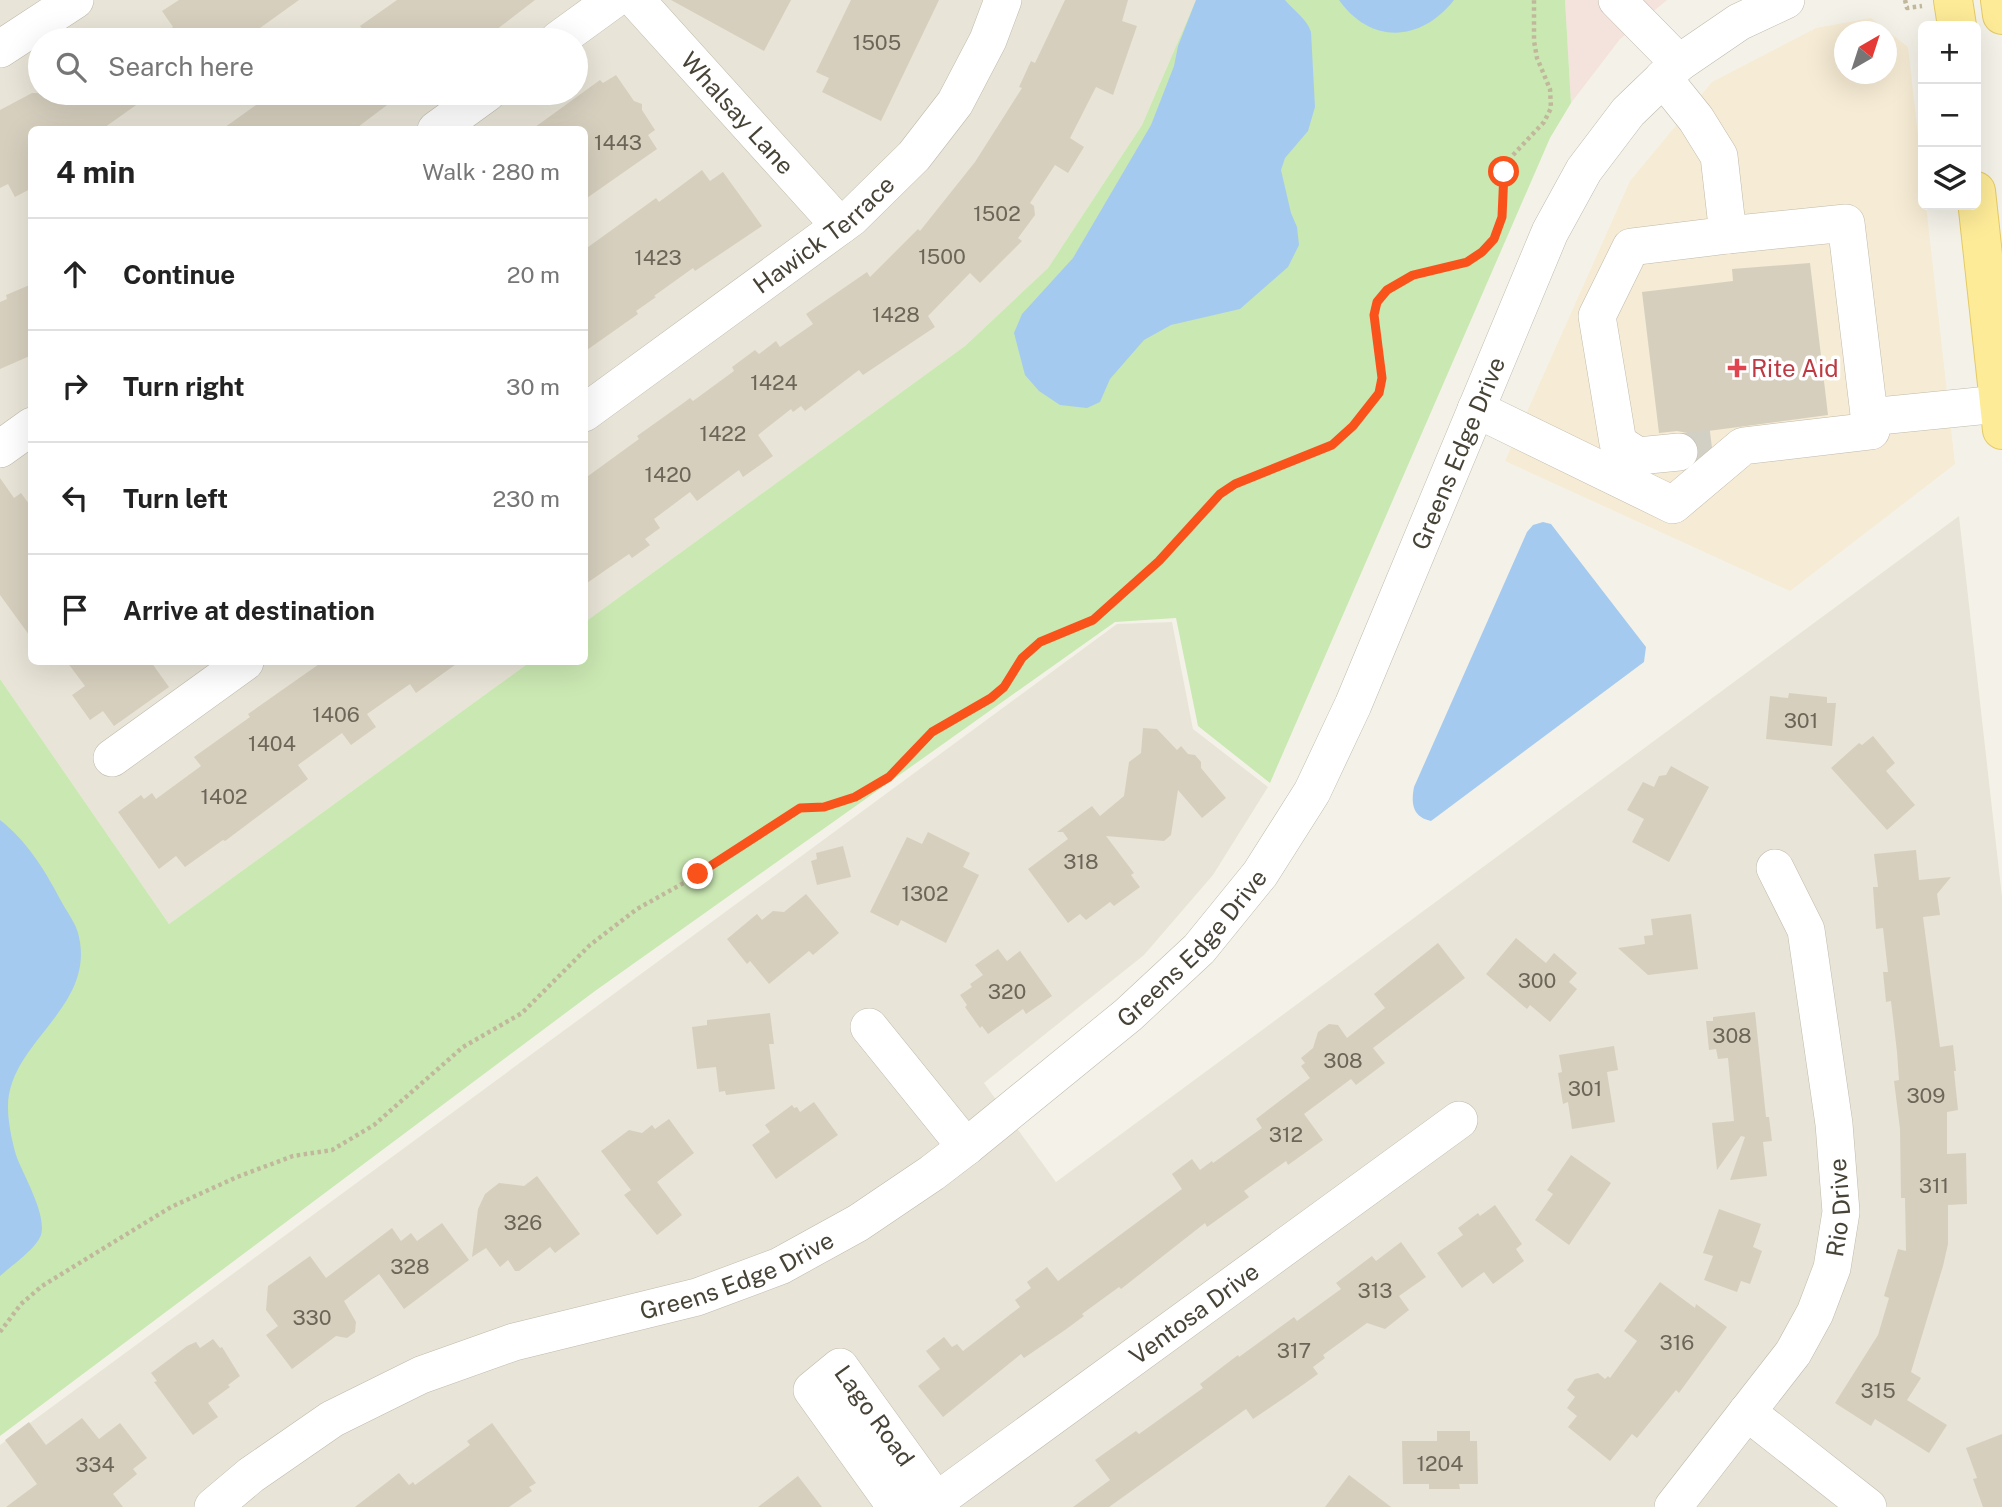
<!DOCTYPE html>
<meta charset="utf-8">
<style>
body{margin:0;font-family:"Public Sans",sans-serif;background:#f2f2f2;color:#222}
.controls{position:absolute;right:21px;top:21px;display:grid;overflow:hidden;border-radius:10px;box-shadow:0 7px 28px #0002}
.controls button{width:63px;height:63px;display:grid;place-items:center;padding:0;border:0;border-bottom:2px solid #e0e0e0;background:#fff;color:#222;font:35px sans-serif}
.compass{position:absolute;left:1834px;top:21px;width:63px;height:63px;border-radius:50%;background:#fff;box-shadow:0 7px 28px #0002;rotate:39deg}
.stop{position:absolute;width:21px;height:21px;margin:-16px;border:5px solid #f9521b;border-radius:50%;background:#fff}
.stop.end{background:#f9521b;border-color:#fff;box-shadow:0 2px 7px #0008}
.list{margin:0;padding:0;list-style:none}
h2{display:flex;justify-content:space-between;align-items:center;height:91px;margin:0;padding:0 28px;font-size:30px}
h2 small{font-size:23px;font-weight:400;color:#767676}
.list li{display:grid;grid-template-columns:46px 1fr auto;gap:21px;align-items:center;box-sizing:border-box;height:112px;padding:0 28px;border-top:2px solid #e0e0e0}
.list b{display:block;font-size:26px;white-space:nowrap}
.list em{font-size:23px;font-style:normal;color:#767676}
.icon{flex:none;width:38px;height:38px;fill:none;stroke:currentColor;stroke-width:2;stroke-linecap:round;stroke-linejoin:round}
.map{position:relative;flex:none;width:2002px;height:1507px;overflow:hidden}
.search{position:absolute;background:#fff;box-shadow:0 7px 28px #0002;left:28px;top:28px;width:560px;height:77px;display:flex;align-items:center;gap:18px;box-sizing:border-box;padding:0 24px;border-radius:38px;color:#767676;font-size:26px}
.panel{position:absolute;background:#fff;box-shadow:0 7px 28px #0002;left:28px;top:126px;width:560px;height:539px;border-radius:10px}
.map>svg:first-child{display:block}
.residential{fill:#e8e4d7;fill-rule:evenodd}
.commercial{fill:#f6ebd4;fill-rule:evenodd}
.medical{fill:#f4e2dc}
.green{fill:#cae8b2}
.water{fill:#a5caf0}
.building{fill:#d6cfbe}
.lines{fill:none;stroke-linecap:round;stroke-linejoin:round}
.minor-tunnel{stroke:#d2cfc5;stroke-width:37;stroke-dasharray:37 18;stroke-linecap:butt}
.minor-casing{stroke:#c0baab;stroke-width:38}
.major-casing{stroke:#e3ca67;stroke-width:40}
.path{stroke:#c1b89c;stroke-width:4.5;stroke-dasharray:3.5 3.5;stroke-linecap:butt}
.minor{stroke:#fff;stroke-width:37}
.major{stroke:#fdeb98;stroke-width:38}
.route{stroke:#f9521b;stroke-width:9}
.health-dot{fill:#e0444e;stroke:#fff;stroke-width:2.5}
.labels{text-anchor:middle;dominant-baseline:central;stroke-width:7;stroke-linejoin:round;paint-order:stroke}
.number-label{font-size:21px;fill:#6c6659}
.street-label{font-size:24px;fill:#484337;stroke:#fff}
.health-label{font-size:24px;fill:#be3a42;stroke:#fff;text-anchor:start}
</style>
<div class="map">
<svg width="2002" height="1507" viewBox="0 0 2002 1507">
<rect width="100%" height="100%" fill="#f4f2e8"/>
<!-- residential -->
<path class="residential" d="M 0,0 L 1196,0 L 1142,125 L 1048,268 L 965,346 L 585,622 L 584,130 L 32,130 L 32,662 L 530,662 L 169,924 L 0,679 ZM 40,40 L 576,40 L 576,93 L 40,93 Z
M 1959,516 L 2002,897 L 2002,1507 L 0,1507 L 0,1445 L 1117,624 L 1172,622 L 1193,729 L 1268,787 L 1213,875 L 1144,955 L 984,1083 L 1056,1182 Z"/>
<!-- commercial -->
<path class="commercial" d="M 1871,18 L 1908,47 L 1923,180 L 1923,205 L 1926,205 L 1955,464 L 1790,591 L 1505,461 L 1630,181 L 1712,82 L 1816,28 ZM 1844,32 L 1886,32 L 1886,74 L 1844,74 Z"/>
<!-- medical -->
<path class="medical" d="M 1565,0 L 1667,0 L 1620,39 L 1571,103 Z"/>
<!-- green -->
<path class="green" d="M 1196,0 L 1565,0 L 1571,103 L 1550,138 L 1270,783 L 1198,726 L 1176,618 L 1115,622 L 595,991 L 0,1436 L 0,679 L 169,924 L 530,662 L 584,662 L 585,622 L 965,346 L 1048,268 L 1142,125 Z"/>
<!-- water -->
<path class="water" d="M 1196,0 L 1285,0 C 1294,11 1307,19 1311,32 L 1315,107 L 1308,131 L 1285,158 L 1281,170 L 1291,213 L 1297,227 L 1299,245 L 1288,267 L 1240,309 L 1171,325 L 1144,340 L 1110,379 L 1100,402 L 1087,408 L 1060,405 L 1039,391 L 1025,375 L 1014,333 L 1022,314 L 1073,258 L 1151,125 L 1174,66 L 1178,46 Z
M 1339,0 L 1454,0 C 1421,42 1371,45 1339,0 Z
M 1543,522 L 1551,524 L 1646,647 L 1644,662 L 1431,821 C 1412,817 1411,803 1414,787 L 1527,532 L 1533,525 Z
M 0,820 C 26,840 45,870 60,899 C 66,911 77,924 79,937 C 95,1009 7,1043 8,1108 C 8,1122 12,1141 16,1155 C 23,1175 47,1214 41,1235 C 36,1249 11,1266 0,1276 Z"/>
<!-- building -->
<path class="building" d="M 179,0 L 299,0 L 243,40 L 154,40 L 173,27 L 162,11 Z
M 397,0 L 535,0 L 483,40 L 371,40 L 360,26 Z
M 671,0 L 791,0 L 764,51 Z
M 851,0 L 939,0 L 881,121 L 822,92 L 829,78 L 816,72 Z
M 1065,0 L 1128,0 L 1122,21 L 1137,26 L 1113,95 L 1096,87 L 1070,138 L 1084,147 L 1068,173 L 1055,165 L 1030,203 L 1034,206 L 1035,215 L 1018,238 L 1022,241 L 980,283 L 970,273 L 928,316 L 935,327 L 863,375 L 859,370 L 805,411 L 801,406 L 793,412 L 791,409 L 758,435 L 773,456 L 743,477 L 739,470 L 697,501 L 690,492 L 654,519 L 660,528 L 645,539 L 650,545 L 632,558 L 629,554 L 584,585 L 584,479 L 639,439 L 637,436 L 682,404 L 690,398 L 693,401 L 734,371 L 732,367 L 755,350 L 759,354 L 776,341 L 780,347 L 813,324 L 806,314 L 867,272 L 870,277 L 918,229 L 920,231 L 975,162 L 1022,88 L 1019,87 L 1031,61 L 1035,63 Z
M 616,75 L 634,101 L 642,104 L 642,110 L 655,130 L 648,135 L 657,149 L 584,200 L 584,130 L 531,130 L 600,80 L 603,83 Z
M 32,93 L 153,93 L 101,130 L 32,130 L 32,188 L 15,197 L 8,184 L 0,188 L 0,110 Z
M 273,93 L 403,93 L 354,130 L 221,130 Z
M 702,170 L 710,181 L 723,172 L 762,226 L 695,271 L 693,268 L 654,296 L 656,297 L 636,311 L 638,314 L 584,352 L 584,250 L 656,198 L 659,202 Z
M 1810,263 L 1828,415 L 1708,431 L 1711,445 L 1700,452 L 1696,440 L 1688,433 L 1677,431 L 1659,433 L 1642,292 L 1733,281 L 1732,269 Z
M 32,284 L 32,355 L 0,369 L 0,302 L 7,299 L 6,295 Z
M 0,478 L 14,498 L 21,493 L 32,508 L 32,639 L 0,595 Z
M 67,662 L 151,662 L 169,687 L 114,726 L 103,711 L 90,720 L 72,695 L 85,686 Z
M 322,662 L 459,662 L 416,693 L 410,684 L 367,714 L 376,727 L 351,745 L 342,733 L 298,765 L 308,779 L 225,841 L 223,840 L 185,867 L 176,856 L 159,869 L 118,812 L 141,795 L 144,799 L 152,793 L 156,799 L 201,766 L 194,757 L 250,717 L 248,714 Z
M 1789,693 L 1827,697 L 1827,703 L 1836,703 L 1832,746 L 1766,739 L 1770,696 L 1788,698 Z
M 1143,728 L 1157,729 L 1177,750 L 1181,746 L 1188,754 L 1195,755 L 1201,762 L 1201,768 L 1226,798 L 1202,818 L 1178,790 L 1171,835 L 1164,841 L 1106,836 L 1134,873 L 1131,875 L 1140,887 L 1114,906 L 1110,902 L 1086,920 L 1080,914 L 1068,923 L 1028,869 L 1068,839 L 1063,832 L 1057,832 L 1092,806 L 1100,816 L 1124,796 L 1129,762 L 1141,753 Z
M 1873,736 L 1895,763 L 1886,771 L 1915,805 L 1887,830 L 1831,768 L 1859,743 L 1862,745 Z
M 1671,766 L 1709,787 L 1669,862 L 1632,842 L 1644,819 L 1627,810 L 1643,782 L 1654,787 L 1659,776 L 1666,775 Z
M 928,832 L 970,853 L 963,867 L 979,875 L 946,943 L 901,920 L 898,926 L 870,912 L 907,837 L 922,844 Z
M 843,846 L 851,877 L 817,885 L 811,861 L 817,859 L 816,853 Z
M 1916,850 L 1919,880 L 1951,877 L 1937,894 L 1940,915 L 1923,917 L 1940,1047 L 1953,1045 L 1956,1071 L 1954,1071 L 1958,1110 L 1947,1112 L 1947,1154 L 1966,1153 L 1967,1204 L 1948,1205 L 1948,1244 L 1943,1266 L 1911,1372 L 1921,1378 L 1907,1400 L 1947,1425 L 1929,1453 L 1875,1419 L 1871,1426 L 1835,1403 L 1878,1335 L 1889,1298 L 1884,1296 L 1898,1249 L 1906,1251 L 1905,1198 L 1901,1198 L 1900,1129 L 1894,1081 L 1899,1080 L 1897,1052 L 1891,1001 L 1886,1002 L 1883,972 L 1888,972 L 1883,928 L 1876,929 L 1873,887 L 1878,887 L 1874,854 Z
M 806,894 L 839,933 L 813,955 L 809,951 L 769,984 L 750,961 L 747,964 L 727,939 L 757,914 L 762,920 L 773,911 L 784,912 Z
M 1691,914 L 1698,969 L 1648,975 L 1618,948 L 1645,944 L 1644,936 L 1653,935 L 1651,919 Z
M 1516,938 L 1546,963 L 1554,953 L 1577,973 L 1569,982 L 1577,989 L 1550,1022 L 1530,1005 L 1527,1009 L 1486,974 Z
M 1438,943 L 1465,978 L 1373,1048 L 1385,1063 L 1356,1085 L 1351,1079 L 1304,1114 L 1323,1140 L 1288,1165 L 1286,1161 L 1244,1191 L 1249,1197 L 1207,1227 L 1205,1223 L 1121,1289 L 1119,1287 L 1082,1314 L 1084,1316 L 1065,1330 L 1024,1358 L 1021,1354 L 943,1417 L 918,1386 L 940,1369 L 926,1351 L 944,1337 L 952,1347 L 957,1344 L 963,1351 L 1020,1307 L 1015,1300 L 1031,1288 L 1027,1282 L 1047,1267 L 1058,1281 L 1182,1189 L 1172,1174 L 1192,1159 L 1200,1170 L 1212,1161 L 1213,1163 L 1262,1128 L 1256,1119 L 1310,1078 L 1301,1066 L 1305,1063 L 1301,1058 L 1313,1048 L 1318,1032 L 1329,1024 L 1338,1025 L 1347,1038 L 1385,1008 L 1374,994 Z
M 998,949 L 1007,961 L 1020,951 L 1052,996 L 1026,1014 L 1023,1009 L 988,1034 L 982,1026 L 980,1028 L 965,1007 L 967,1005 L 960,995 L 972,987 L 970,984 L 983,975 L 975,965 Z
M 1755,1012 L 1766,1117 L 1769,1117 L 1772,1141 L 1763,1142 L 1767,1176 L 1730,1180 L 1745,1137 L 1741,1136 L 1717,1170 L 1712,1123 L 1734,1121 L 1728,1058 L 1718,1059 L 1716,1049 L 1709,1050 L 1706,1021 L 1713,1021 L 1713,1017 Z
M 770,1013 L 774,1044 L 769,1044 L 775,1089 L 726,1095 L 725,1091 L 719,1092 L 716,1067 L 697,1069 L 692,1027 L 707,1025 L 707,1020 Z
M 1614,1046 L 1618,1070 L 1607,1072 L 1615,1122 L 1572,1129 L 1568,1102 L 1563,1104 L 1558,1073 L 1562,1072 L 1559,1055 Z
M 814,1102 L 838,1135 L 776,1179 L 752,1145 L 770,1132 L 765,1125 L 792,1105 L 794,1108 L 797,1107 L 800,1112 Z
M 669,1119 L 694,1153 L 657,1182 L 682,1215 L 657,1235 L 624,1195 L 631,1190 L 601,1151 L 629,1130 L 642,1133 L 652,1125 L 655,1129 Z
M 1571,1155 L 1611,1183 L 1569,1245 L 1535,1220 L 1553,1194 L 1547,1190 Z
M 537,1176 L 580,1234 L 555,1253 L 550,1247 L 519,1271 L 515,1271 L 508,1260 L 500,1267 L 486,1248 L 472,1257 L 478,1209 L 485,1194 L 499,1183 L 524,1186 Z
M 1495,1205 L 1522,1244 L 1516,1249 L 1524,1261 L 1493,1284 L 1484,1272 L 1462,1288 L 1437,1253 L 1463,1235 L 1458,1228 L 1478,1213 L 1480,1216 Z
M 1719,1209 L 1761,1224 L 1753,1247 L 1762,1251 L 1750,1284 L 1741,1281 L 1737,1292 L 1704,1280 L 1713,1256 L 1703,1253 Z
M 442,1223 L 469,1260 L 404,1309 L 379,1274 L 344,1301 L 356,1322 L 355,1332 L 347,1338 L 336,1336 L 292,1369 L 266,1335 L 278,1326 L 266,1310 L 268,1286 L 310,1256 L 326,1278 L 392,1228 L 401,1241 L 411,1233 L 417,1241 Z
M 1401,1242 L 1426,1277 L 1399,1296 L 1409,1310 L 1385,1329 L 1367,1323 L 1323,1355 L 1325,1358 L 1313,1367 L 1318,1374 L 1290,1394 L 1253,1419 L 1246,1409 L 1109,1507 L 1073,1507 L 1110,1480 L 1095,1460 L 1136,1431 L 1139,1434 L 1203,1388 L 1200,1384 L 1238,1355 L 1239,1357 L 1294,1317 L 1297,1321 L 1341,1289 L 1336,1283 L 1372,1256 L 1376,1261 Z
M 1660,1282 L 1695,1308 L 1696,1304 L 1727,1327 L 1679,1393 L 1676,1390 L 1637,1438 L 1632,1434 L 1610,1461 L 1568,1427 L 1577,1416 L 1567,1408 L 1575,1397 L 1567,1390 L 1575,1379 L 1598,1373 L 1605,1379 L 1608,1376 L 1610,1378 L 1637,1341 L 1624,1331 Z
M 213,1339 L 220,1348 L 222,1347 L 240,1376 L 228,1385 L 230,1387 L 208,1403 L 218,1417 L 193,1435 L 154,1382 L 157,1381 L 151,1373 L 187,1346 L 196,1342 L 200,1348 Z
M 82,1418 L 99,1439 L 120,1423 L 147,1458 L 133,1469 L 137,1474 L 113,1494 L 123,1507 L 6,1507 L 37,1484 L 5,1440 L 29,1422 L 46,1445 Z
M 492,1423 L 536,1483 L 529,1487 L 532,1491 L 509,1507 L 355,1507 L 399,1473 L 409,1485 L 413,1482 L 415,1485 L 470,1445 L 467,1441 Z
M 1437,1431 L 1470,1431 L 1470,1441 L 1477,1441 L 1478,1484 L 1459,1484 L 1460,1489 L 1429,1489 L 1429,1484 L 1403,1484 L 1402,1441 L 1437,1441 Z
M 2002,1434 L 2002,1507 L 1983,1507 L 1973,1479 L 1977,1478 L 1966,1448 Z
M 1349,1475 L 1391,1507 L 1325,1507 Z
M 798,1476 L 822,1507 L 758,1507 Z"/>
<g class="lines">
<!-- minor-tunnel -->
<path class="minor-tunnel" d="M 1679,452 L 1712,448"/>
<defs>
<g id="minor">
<path id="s1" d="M 636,0 L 840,226"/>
<path d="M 1617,0 L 1679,63"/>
<path d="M 558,40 L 613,0"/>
<path d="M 0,49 L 75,0"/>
<path d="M 436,130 L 487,93"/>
<path d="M 1476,409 L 1673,505 L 1743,446 L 1871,431 L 1846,223 L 1728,235 L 1719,156 L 1696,119 L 1663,78"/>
<path id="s2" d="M 584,413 L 851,218 L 914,156 L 955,103 L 988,40 L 1003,0"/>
<path d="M 1869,417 L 1999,404"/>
<path d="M 0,449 L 32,426"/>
<path d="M 1679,452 L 1638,456 L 1618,443 L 1597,316 L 1631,247 L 1728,235"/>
<path d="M 112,758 L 245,662"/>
<path d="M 869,1027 L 966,1147"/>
<path d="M 1747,1412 L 1868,1507"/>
<path id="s3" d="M 213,1507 L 251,1475 L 332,1419 L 421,1375 L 514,1342 L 697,1297 L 780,1266 L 858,1223 L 932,1173 L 966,1147 L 1128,1015 L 1199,949 L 1260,874 L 1312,792 L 1353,705 L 1550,232 L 1584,170 L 1628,112 L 1679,63 L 1739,22 L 1786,0"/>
<path id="s4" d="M 896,1507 L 812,1390 L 840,1367 L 941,1507"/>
<path id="s5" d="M 928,1507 L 1459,1120"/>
<path id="s6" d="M 1673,1507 L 1793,1353 L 1815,1313 L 1832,1268 L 1841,1212 L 1834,1124 L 1806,930 L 1775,868"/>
</g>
<path id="major" d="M 1953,0 L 1957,26
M 2000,0 L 2002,15
M 1976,191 L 2002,430"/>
</defs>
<!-- minor casing -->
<use href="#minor" class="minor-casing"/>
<!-- major casing -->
<use href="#major" class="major-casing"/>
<!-- path -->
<path class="path" d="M 1905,0 L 1907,8 L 1922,6
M 0,1332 L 21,1304 L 42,1286 L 171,1207 L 237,1177 L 293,1156 L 332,1150 L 374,1125 L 463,1047 L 522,1013 L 590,945 L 637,909 L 698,875 L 800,808 L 824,807 L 855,797 L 889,777 L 932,732 L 991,698 L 1004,687 L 1022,658 L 1040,642 L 1093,619 L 1128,586 L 1159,561 L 1219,494 L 1235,484 L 1332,445 L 1353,426 L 1379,393 L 1382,378 L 1374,315 L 1377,302 L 1387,290 L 1413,275 L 1467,262 L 1482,252 L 1494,239 L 1502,217 L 1504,172 L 1513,155 L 1544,122 L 1551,108 L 1550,89 L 1537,58 L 1534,41 L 1534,0"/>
<!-- minor -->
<use href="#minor" class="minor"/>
<!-- major -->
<use href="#major" class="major"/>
</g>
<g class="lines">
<!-- route -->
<path class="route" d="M 698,874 L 800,808 L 824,807 L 855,797 L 889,777 L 932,732 L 991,698 L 1004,687 L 1022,658 L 1040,642 L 1093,620 L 1159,561 L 1220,494 L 1235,484 L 1332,445 L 1353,426 L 1379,393 L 1382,378 L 1374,315 L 1377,302 L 1387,290 L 1413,275 L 1467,262 L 1482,252 L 1494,239 L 1502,217 L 1504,172"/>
</g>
<!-- markers -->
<path class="health-dot" d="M1733.5 357.5h7v7h7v7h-7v7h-7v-7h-7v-7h7z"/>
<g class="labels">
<!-- number labels -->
<g class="number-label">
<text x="877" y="42">1505</text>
<text x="618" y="142">1443</text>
<text x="997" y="213">1502</text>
<text x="942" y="256">1500</text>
<text x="658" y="257">1423</text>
<text x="896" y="314">1428</text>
<text x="774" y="382">1424</text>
<text x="723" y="433">1422</text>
<text x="668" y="474">1420</text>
<text x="336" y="714">1406</text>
<text x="1801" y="720">301</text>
<text x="272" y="743">1404</text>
<text x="224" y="796">1402</text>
<text x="1081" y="861">318</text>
<text x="925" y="893">1302</text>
<text x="1537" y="980">300</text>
<text x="1007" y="991">320</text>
<text x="1732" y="1035">308</text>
<text x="1343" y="1060">308</text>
<text x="1585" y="1088">301</text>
<text x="1926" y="1095">309</text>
<text x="1286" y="1134">312</text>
<text x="1934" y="1185">311</text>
<text x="523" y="1222">326</text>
<text x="410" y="1266">328</text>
<text x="1375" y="1290">313</text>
<text x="312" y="1317">330</text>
<text x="1677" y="1342">316</text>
<text x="1294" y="1350">317</text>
<text x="1878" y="1390">315</text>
<text x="1440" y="1463">1204</text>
<text x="95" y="1464">334</text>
</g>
<!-- street labels -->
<g class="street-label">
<text stroke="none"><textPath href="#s1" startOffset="152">Whalsay Lane</textPath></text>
<text stroke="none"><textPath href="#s2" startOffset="299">Hawick Terrace</textPath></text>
<text stroke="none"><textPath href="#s3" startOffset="1713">Greens Edge Drive</textPath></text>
<text stroke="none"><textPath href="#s3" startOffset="1146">Greens Edge Drive</textPath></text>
<text stroke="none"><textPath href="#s6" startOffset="350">Rio Drive</textPath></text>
<text stroke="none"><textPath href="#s3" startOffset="579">Greens Edge Drive</textPath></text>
<text stroke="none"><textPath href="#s5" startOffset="329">Ventosa Drive</textPath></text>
<text stroke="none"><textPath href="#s4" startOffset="240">Lago Road</textPath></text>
</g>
<!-- health labels -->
<g class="health-label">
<text x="1751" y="368">Rite Aid</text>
</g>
</g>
</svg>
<div class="controls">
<button>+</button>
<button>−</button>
<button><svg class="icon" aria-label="layers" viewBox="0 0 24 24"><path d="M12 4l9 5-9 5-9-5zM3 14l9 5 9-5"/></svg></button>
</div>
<svg class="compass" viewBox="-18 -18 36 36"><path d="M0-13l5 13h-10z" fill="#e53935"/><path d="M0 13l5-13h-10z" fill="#767676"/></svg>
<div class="stop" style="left:1504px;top:172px"></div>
<div class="stop end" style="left:698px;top:874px"></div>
<div class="search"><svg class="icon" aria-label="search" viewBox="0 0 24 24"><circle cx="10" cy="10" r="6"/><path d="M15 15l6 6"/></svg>Search here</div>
<section class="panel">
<h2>4 min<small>Walk · 280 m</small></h2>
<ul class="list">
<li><svg class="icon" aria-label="ahead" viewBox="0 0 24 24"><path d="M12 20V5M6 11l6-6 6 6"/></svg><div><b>Continue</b></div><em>20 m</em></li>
<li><svg class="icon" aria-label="right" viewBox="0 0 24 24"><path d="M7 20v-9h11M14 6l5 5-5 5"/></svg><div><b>Turn right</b></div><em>30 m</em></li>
<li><svg class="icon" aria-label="left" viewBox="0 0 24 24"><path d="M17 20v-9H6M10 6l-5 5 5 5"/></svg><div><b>Turn left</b></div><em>230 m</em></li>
<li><svg class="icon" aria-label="arrive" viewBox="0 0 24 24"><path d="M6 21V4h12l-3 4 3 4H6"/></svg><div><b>Arrive at destination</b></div></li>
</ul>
</section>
</div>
